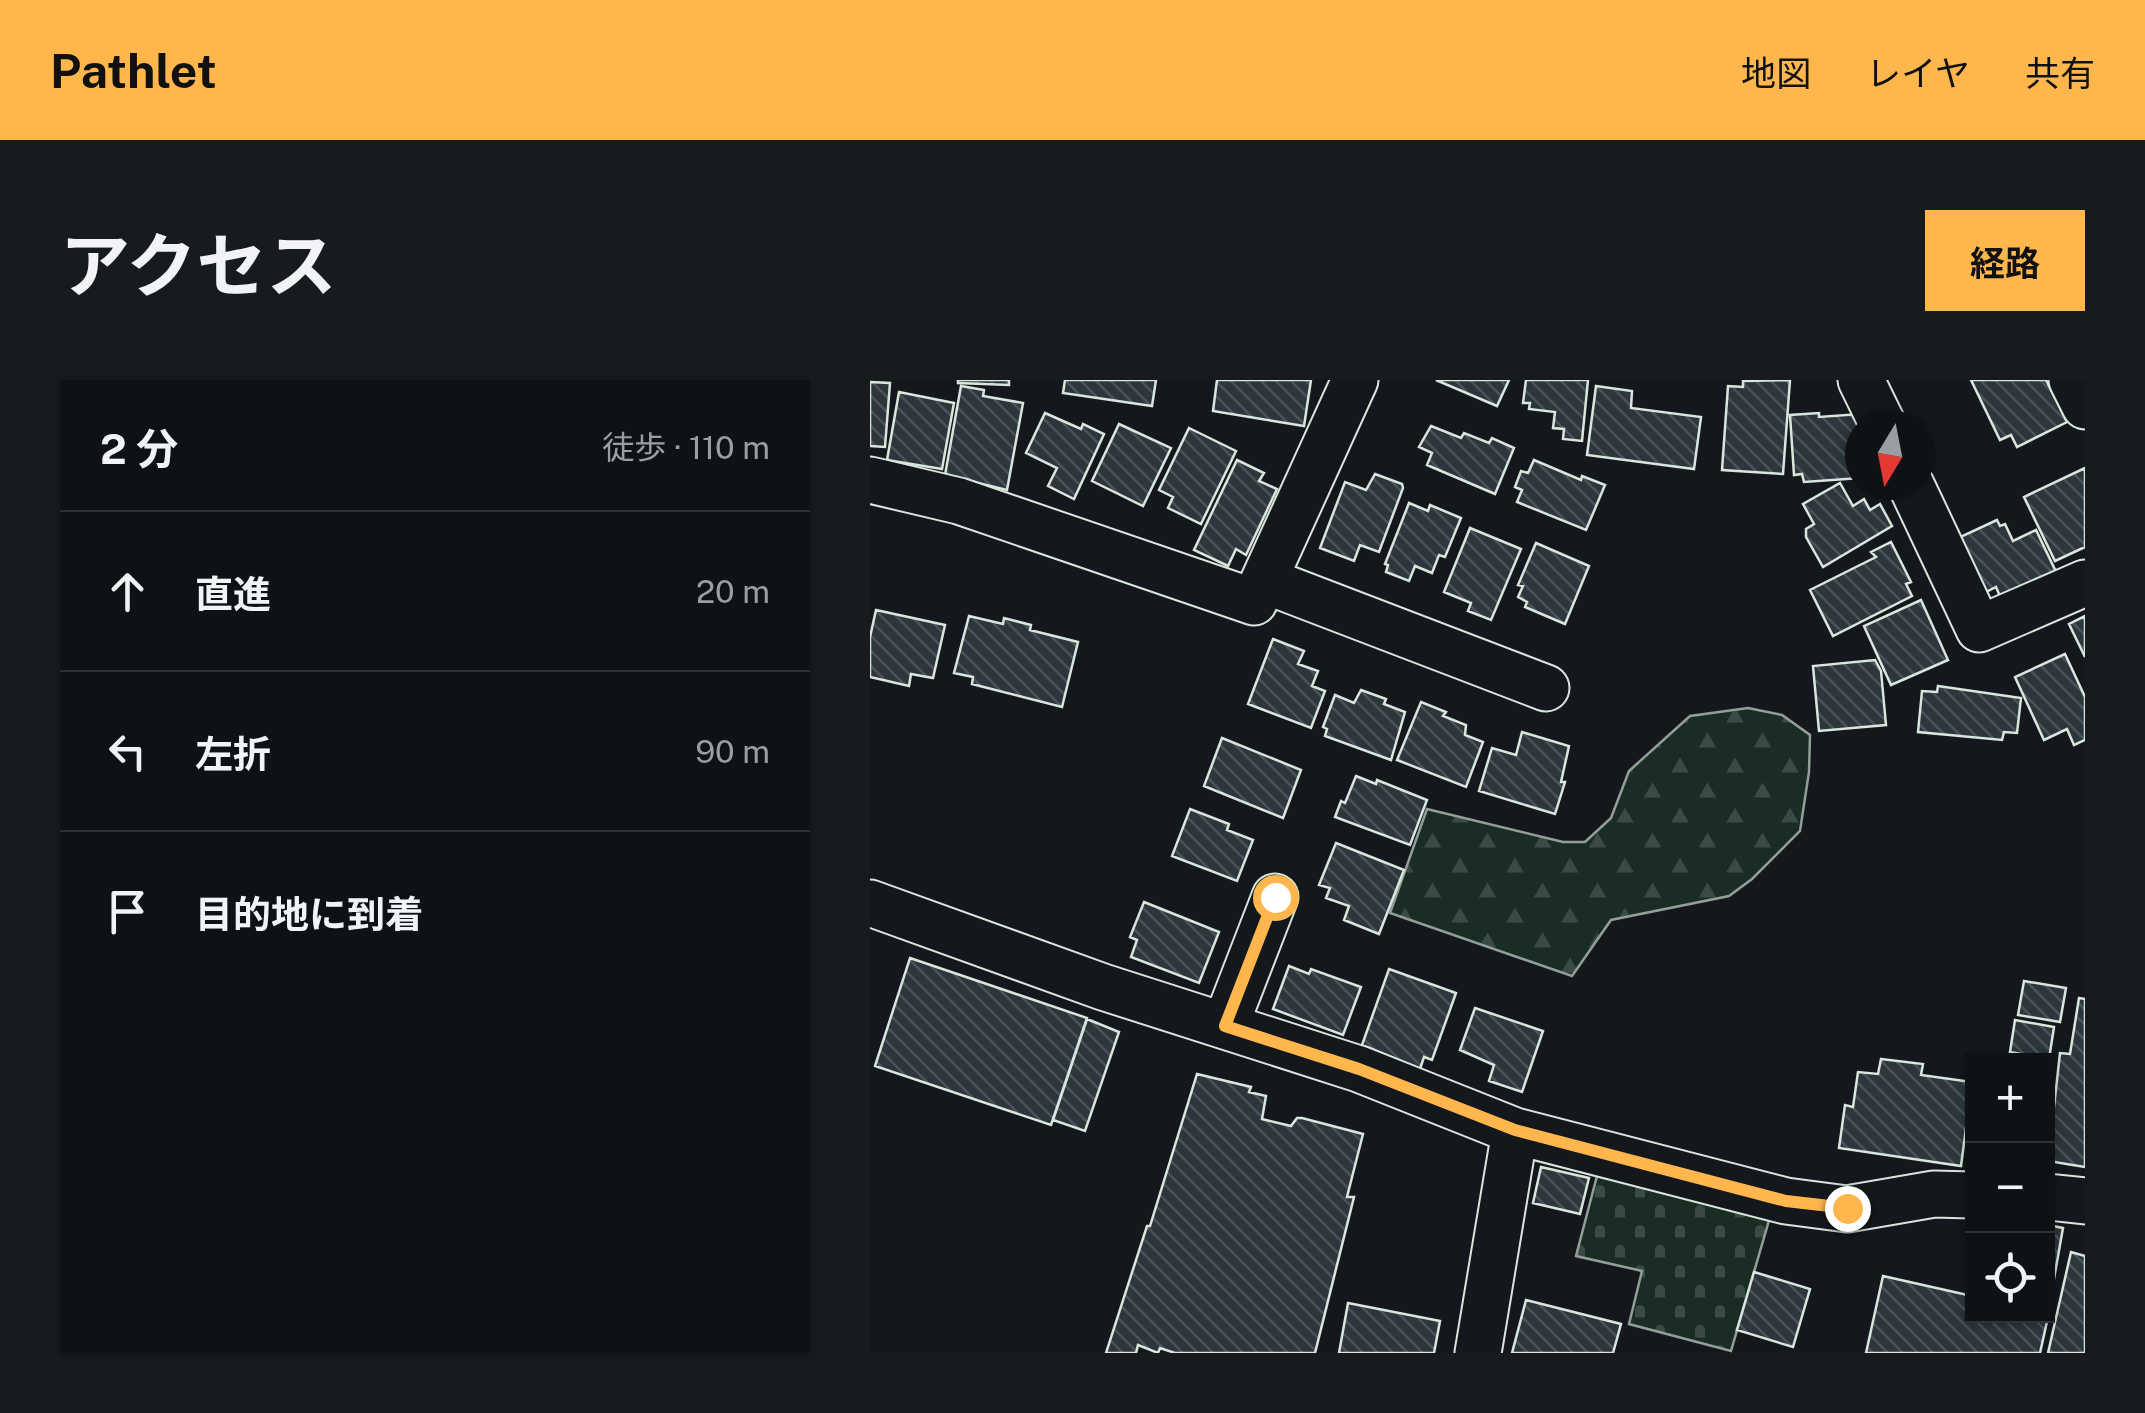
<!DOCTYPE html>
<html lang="ja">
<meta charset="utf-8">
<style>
body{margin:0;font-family:"Public Sans","Noto Sans JP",sans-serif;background:#181b1e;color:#f1f3f6}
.controls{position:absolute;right:30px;bottom:30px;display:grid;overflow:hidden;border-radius:0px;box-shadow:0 2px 8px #0004}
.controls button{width:90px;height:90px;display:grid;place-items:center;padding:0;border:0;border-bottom:2px solid #2f3234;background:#0f1215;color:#f1f3f6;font:50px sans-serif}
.compass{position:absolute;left:975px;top:30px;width:90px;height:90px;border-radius:50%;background:#0f1215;box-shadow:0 2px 8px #0004;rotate:190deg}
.stop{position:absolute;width:30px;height:30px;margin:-22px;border:8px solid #ffb74d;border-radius:50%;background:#fff}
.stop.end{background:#ffb74d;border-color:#fff;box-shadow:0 2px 10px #0008}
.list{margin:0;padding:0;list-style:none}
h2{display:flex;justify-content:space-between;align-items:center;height:130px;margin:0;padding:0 40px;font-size:42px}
h2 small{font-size:32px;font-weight:400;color:#9b9ea0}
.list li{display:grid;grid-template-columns:65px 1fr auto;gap:30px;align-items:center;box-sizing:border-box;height:160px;padding:0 40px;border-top:2px solid #2f3234}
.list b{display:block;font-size:38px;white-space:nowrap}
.list em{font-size:32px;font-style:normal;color:#9b9ea0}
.icon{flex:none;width:55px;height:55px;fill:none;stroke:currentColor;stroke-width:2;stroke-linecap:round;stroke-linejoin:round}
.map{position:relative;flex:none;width:1215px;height:973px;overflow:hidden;border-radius:0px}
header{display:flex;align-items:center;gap:60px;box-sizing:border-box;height:140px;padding:0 50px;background:#ffb74d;color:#111}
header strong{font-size:48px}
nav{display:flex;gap:55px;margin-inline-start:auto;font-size:35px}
.intro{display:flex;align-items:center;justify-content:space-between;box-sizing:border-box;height:240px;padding:0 60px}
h1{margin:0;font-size:70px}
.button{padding:25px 45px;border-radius:0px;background:#ffb74d;color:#111;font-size:35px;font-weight:700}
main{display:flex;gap:60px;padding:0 60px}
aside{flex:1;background:#0f1215;border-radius:0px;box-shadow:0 2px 8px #0004}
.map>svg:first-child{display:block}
.forest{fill:url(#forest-firs);stroke:#939e99;stroke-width:2.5}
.cemetery{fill:url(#cemetery-stones);stroke:#939e99;stroke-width:2.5}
.building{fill:url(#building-back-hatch);stroke:#d8e6dc;stroke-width:2.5}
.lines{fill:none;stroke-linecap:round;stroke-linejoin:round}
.minor-casing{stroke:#d8e6dc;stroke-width:49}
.minor{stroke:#14181c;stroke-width:45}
.route{stroke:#ffb74d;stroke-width:12}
</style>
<header>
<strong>Pathlet</strong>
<nav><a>地図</a><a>レイヤ</a><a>共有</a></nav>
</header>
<div class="intro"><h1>アクセス</h1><a class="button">経路</a></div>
<main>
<aside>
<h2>2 分<small>徒歩 · 110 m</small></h2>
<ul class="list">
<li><svg class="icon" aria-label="ahead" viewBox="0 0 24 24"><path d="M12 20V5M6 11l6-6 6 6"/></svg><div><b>直進</b></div><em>20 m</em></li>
<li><svg class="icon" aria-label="left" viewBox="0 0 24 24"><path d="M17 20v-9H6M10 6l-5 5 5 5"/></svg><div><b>左折</b></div><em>90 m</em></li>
<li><svg class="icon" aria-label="arrive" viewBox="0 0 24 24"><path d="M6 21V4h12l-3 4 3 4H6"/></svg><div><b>目的地に到着</b></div></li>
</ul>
</aside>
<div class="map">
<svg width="1215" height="973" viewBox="0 0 1215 973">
<defs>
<pattern id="forest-firs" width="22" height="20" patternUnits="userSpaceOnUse" patternTransform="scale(2.5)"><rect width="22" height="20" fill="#1a2d24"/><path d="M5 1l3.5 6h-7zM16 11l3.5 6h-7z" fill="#3b4b43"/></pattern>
<pattern id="cemetery-stones" width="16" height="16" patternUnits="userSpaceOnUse" patternTransform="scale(2.5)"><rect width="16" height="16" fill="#1a2d24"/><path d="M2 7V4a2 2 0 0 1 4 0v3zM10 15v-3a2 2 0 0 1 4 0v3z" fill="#3b4b43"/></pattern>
<pattern id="building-back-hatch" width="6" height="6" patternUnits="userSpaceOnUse" patternTransform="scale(2.5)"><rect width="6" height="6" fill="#2c363c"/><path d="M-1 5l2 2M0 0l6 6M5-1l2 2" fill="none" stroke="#4a5358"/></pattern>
</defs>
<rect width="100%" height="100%" fill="#14181c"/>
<!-- forest -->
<path class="forest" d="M 878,328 L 912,335 L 940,355 L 939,392 L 930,451 L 882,499 L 859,516 L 741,540 L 702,596 L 520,533 L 557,429 L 693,462 L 715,462 L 741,438 L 759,391 L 820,336 Z"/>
<!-- cemetery -->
<path class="cemetery" d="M 727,796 L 900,837 L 861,971 L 759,944 L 772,891 L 706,876 Z"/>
<!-- building -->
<path class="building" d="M 88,0 L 139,0 L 139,5 L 88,3 Z
M 195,0 L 286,0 L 282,26 L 193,13 Z
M 347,0 L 441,0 L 434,46 L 343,31 Z
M 566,0 L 639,0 L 627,26 Z
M 656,0 L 718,0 L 712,61 L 693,59 L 694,49 L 683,48 L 685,32 L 659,29 L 660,23 L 653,23 Z
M 920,0 L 913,94 L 852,90 L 858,6 L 873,7 L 873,1 Z
M 1101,0 L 1176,0 L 1197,42 L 1147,67 L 1141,55 L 1130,60 Z
M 0,2 L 20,3 L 15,67 L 0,66 Z
M 91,6 L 114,10 L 113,16 L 153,23 L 137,110 L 75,95 Z
M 726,6 L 762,11 L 761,28 L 831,37 L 824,89 L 717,75 Z
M 29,12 L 84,23 L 72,89 L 17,80 Z
M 175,33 L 211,49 L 213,44 L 234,54 L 204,119 L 178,106 L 187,88 L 156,73 Z
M 949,33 L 949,37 L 990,34 L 990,98 L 934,102 L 932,94 L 924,95 L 920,35 Z
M 249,44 L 301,68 L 273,126 L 222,101 Z
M 561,46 L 591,58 L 594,53 L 619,63 L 622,58 L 644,68 L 625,114 L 557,85 L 562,73 L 549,67 Z
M 319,48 L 366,71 L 331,144 L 298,128 L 303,117 L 289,110 Z
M 367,80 L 394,93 L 389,101 L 407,109 L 376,175 L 366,169 L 358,186 L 324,170 Z
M 664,80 L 711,100 L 712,96 L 735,105 L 716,150 L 647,122 L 652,110 L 645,107 L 651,91 L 658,93 Z
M 1215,88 L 1215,167 L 1185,181 L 1154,117 Z
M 505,94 L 532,104 L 533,108 L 509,172 L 490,165 L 484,181 L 450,168 L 475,102 L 496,110 Z
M 970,103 L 983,126 L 994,119 L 1000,130 L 1010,124 L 1022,146 L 953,187 L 936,157 L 936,149 L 944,144 L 933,124 Z
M 539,123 L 558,131 L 560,125 L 591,138 L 575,177 L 569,175 L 562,193 L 545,186 L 539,201 L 516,192 L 518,185 L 515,184 Z
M 1127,140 L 1130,146 L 1135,144 L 1143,161 L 1166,150 L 1188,196 L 1132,221 L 1126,207 L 1114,213 L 1088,158 Z
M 600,148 L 651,169 L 621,240 L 598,231 L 601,223 L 574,212 Z
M 1021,162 L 1041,202 L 1036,204 L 1042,216 L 963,256 L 940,210 L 1006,177 L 1001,172 Z
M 666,163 L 719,186 L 695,244 L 655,227 L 657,222 L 648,217 L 653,206 L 648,205 Z
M 1051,220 L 1078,280 L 1021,305 L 994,246 Z
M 6,230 L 75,245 L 63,298 L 41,294 L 39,306 L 0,297 L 0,257 Z
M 99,236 L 133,244 L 134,238 L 161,245 L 160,250 L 208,262 L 192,327 L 102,304 L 103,297 L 84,293 Z
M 1215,236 L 1215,277 L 1199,244 Z
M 403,259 L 434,271 L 428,284 L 448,291 L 442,306 L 455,311 L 441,348 L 378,324 Z
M 1195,274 L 1215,317 L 1215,360 L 1204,365 L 1197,349 L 1174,360 L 1145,297 Z
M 1005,280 L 1011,291 L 1016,345 L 949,351 L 943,286 Z
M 1068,306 L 1151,318 L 1147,353 L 1134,352 L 1132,360 L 1048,352 L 1052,311 L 1067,312 Z
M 491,310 L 516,319 L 514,324 L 535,332 L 521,380 L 455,356 L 457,349 L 453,347 L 465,315 L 484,323 Z
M 551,322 L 576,332 L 573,336 L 596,345 L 595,355 L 613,362 L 596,407 L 527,380 Z
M 652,352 L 699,366 L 691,402 L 695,402 L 685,434 L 609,411 L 622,368 L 646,375 Z
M 352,358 L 431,390 L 413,438 L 334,406 Z
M 486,396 L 506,404 L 507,400 L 557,420 L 540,465 L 465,437 L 471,421 L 475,423 Z
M 320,429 L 359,444 L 357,450 L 383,460 L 367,501 L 302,476 Z
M 466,463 L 534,490 L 509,554 L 474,540 L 479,526 L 456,518 L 460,508 L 449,505 Z
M 274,522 L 349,552 L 329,603 L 261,577 L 267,560 L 260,557 Z
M 40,578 L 217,638 L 181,745 L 5,686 Z
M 419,586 L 439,594 L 441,589 L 491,607 L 473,655 L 403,629 Z
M 519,589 L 586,613 L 562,680 L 554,677 L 550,689 L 492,665 Z
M 1154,601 L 1196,608 L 1190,642 L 1148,635 Z
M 1209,618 L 1215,619 L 1215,787 L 1178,781 L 1190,673 L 1200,674 Z
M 605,628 L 673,651 L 652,712 L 619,701 L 624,685 L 590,670 Z
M 217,639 L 249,652 L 215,751 L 183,740 Z
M 1145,640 L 1184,647 L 1179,679 L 1140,672 Z
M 1011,679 L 1053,684 L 1051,695 L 1102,702 L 1091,786 L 969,768 L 975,725 L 983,727 L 988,692 L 1008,694 Z
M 327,694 L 381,707 L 379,712 L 396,716 L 392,739 L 421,746 L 427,738 L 432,738 L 493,754 L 477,817 L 484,817 L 445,973 L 305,973 L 290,968 L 288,973 L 268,965 L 266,973 L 236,973 L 277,846 L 280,846 Z
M 671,787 L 719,798 L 710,834 L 663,823 Z
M 1178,845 L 1193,848 L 1179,927 L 1178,926 Z
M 1201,872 L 1215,876 L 1215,973 L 1178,973 Z
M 884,892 L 940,909 L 923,967 L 867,950 Z
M 1013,896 L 1102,916 L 1102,936 L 1178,937 L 1170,973 L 996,973 Z
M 656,920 L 751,944 L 743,973 L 642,973 Z
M 478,923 L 570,941 L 564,973 L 469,973 Z"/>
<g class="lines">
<defs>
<path id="minor" d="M 991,0 L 1013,45
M 1202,0 L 1215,26
M 0,100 L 89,121 L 384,222 L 485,0
M 1041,105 L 1109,249 L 1215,203
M 394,200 L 676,308
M 0,523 L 233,607 L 489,689 L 645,751 L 916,821 L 977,829 L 1064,814 L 1102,815
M 355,646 L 405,517
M 1178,817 L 1215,821
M 608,973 L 645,751"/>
</defs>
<!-- minor casing -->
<use href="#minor" class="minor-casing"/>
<!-- minor -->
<use href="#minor" class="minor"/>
</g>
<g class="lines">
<!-- route -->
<path class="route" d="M 405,517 L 355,646 L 489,689 L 645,750 L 916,821 L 977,828"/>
</g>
</svg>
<div class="controls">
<button>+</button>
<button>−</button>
<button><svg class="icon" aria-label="locate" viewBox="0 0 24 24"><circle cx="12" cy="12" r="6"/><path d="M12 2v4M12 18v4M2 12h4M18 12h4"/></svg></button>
</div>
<svg class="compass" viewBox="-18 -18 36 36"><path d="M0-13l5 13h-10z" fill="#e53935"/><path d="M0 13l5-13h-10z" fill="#9b9ea0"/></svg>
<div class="stop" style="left:405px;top:517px"></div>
<div class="stop end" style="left:977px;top:828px"></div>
</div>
</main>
